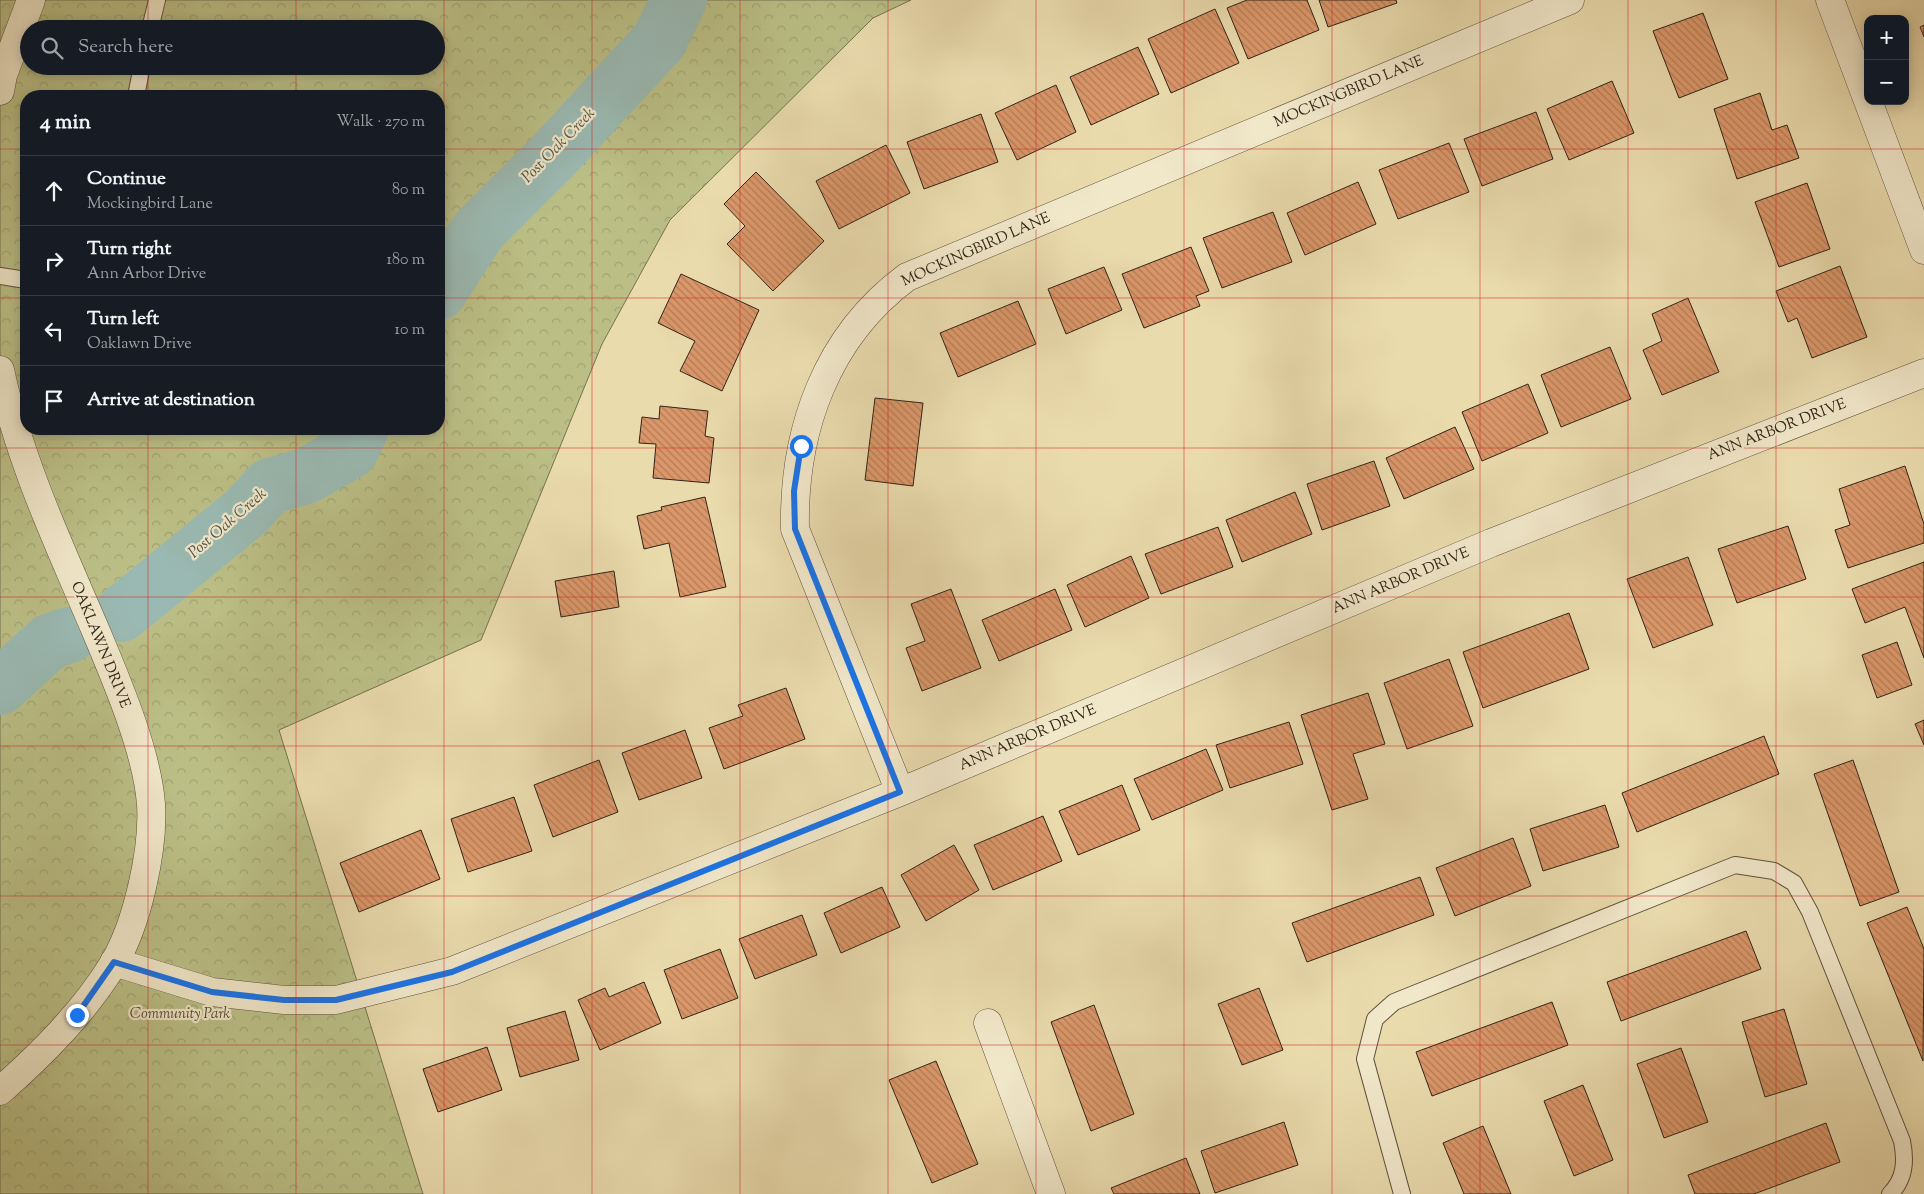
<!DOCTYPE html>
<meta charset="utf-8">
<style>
body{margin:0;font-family:"Sorts Mill Goudy",serif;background:#242831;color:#f1f3f6}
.controls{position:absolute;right:15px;top:15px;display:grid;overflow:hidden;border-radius:10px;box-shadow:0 2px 12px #0003}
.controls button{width:45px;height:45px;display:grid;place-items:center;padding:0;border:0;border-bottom:1px solid #363941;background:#171b24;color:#f1f3f6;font:25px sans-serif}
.stop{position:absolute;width:15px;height:15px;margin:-11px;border:4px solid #1a73e8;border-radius:50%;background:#fff}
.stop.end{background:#1a73e8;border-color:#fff;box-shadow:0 1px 5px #0008}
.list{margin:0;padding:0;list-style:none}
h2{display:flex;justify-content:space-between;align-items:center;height:65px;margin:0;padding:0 20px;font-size:21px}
h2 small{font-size:16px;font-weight:400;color:#9ea1a6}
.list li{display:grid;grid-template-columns:32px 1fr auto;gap:15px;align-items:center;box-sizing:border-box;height:70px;padding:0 20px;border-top:1px solid #363941}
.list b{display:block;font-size:19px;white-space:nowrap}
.list p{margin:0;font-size:16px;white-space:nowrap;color:#9ea1a6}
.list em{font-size:16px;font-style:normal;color:#9ea1a6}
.icon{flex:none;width:28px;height:28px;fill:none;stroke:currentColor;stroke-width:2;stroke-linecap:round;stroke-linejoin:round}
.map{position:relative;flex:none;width:1924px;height:1194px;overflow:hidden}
.search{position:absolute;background:#171b24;box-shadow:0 2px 12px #0003;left:20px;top:20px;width:425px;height:55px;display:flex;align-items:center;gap:12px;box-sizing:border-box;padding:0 18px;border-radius:28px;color:#9ea1a6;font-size:19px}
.panel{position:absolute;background:#171b24;box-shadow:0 2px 12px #0003;left:20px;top:90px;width:425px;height:345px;border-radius:20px}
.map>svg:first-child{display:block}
.park{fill:url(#park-crowns);stroke:#767250;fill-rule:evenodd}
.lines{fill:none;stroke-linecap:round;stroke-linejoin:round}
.river{stroke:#9ab9b2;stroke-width:56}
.building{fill:url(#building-back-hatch);stroke:#302419}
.service-casing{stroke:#5e523e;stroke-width:18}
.minor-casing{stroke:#5e523e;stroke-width:29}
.tertiary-casing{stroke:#5e523e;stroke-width:29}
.service{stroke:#f1e8ca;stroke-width:16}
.minor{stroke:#f1e8ca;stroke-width:28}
.tertiary{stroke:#f1e8ca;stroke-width:28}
.route{stroke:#1a73e8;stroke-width:6}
.grid{fill:none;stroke:#d62828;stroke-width:1;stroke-opacity:0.55}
.labels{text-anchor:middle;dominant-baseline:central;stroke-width:4.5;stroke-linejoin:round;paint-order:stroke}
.street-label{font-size:15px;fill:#302419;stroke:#f1e8ca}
.park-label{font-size:15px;font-style:italic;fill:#534b34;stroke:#f1e8ca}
.water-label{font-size:16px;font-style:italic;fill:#505147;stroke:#f1e8ca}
</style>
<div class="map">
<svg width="1924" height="1194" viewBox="0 0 1924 1194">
<defs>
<pattern id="park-crowns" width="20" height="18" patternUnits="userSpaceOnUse" patternTransform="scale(1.25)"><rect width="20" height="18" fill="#bbbf86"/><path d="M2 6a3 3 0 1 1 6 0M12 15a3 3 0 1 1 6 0" fill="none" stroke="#a1a473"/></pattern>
<pattern id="building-back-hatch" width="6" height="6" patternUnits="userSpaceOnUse" patternTransform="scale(1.25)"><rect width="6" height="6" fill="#db9769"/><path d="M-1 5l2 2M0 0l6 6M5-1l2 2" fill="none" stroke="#b27b56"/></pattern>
</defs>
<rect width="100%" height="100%" fill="#eadbad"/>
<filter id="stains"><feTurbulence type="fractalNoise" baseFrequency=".004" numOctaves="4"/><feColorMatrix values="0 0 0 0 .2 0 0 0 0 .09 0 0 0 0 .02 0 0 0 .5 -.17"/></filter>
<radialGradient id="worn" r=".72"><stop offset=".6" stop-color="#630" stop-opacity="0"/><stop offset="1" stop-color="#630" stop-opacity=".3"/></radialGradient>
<!-- park -->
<path class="park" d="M 0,0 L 911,0 L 873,18 L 670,220 L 602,344 L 481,640 L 279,730 L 423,1194 L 0,1194 ZM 29,29 L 436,29 L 436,66 L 29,66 ZM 26,96 L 439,96 L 439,429 L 26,429 Z"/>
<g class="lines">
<!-- river -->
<path class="river" d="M 439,292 L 478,231 L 554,155 L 659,41 L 679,0
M 121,614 L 246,512 L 270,486 L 306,476 L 350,451 L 361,429
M 0,687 L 49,642 L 69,635"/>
</g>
<!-- building -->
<path class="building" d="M 1247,0 L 1307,0 L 1319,30 L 1248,59 L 1227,8 Z
M 1319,0 L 1396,0 L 1397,3 L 1328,27 Z
M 1215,9 L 1239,63 L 1171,93 L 1148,39 Z
M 1703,13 L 1728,79 L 1679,98 L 1653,31 Z
M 1924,25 L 1924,37 L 1920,27 Z
M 1138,47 L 1159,94 L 1091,125 L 1070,77 Z
M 1612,81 L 1634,133 L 1569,160 L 1547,109 Z
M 1056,85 L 1076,132 L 1017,160 L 995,113 Z
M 1760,93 L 1772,130 L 1787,125 L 1799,158 L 1737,179 L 1714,109 Z
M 1536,112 L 1553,159 L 1482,186 L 1464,139 Z
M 981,114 L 998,162 L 924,189 L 907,142 Z
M 1449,143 L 1469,192 L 1398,219 L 1379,170 Z
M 886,145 L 910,193 L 839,229 L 816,181 Z
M 756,172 L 824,241 L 773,291 L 727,244 L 745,226 L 724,204 Z
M 1358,182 L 1376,224 L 1305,255 L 1287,213 Z
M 1807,183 L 1830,249 L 1779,267 L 1755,202 Z
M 1273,212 L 1292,262 L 1222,288 L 1203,238 Z
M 1191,247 L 1209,291 L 1196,296 L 1200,306 L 1144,328 L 1122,274 Z
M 1840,266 L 1867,337 L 1812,358 L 1797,318 L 1788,322 L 1776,291 Z
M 1104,267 L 1122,310 L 1066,334 L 1048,289 Z
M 681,274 L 759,310 L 722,391 L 680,371 L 695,341 L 658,323 Z
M 1688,298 L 1719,372 L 1662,395 L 1643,350 L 1662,341 L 1652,314 Z
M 1018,301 L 1036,344 L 958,377 L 940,333 Z
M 1610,347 L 1631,399 L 1561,427 L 1541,375 Z
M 1528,384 L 1548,433 L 1482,461 L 1462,412 Z
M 875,398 L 923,403 L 913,486 L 865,480 Z
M 660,406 L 708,411 L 705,436 L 714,438 L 709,483 L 653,478 L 656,444 L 639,443 L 642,417 L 659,419 Z
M 1455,427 L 1474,469 L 1404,499 L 1386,458 Z
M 1374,461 L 1390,506 L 1322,530 L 1307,484 Z
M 1905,466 L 1924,524 L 1924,543 L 1848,568 L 1835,530 L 1850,525 L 1839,489 Z
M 1295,492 L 1312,534 L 1242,562 L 1226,520 Z
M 705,497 L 726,587 L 680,597 L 669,543 L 644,549 L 637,516 L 662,510 L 661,507 Z
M 1788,526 L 1806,579 L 1737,603 L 1718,549 Z
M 1218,527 L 1233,567 L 1161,594 L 1145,554 Z
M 1131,556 L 1149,598 L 1085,627 L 1067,585 Z
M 1688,557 L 1713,625 L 1653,648 L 1627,579 Z
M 1924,562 L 1924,658 L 1905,607 L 1865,623 L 1852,589 Z
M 614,571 L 619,607 L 561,617 L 555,581 Z
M 951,589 L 981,668 L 922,691 L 906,648 L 925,641 L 911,604 Z
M 1055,589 L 1072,630 L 999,661 L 982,620 Z
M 1569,613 L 1589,669 L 1483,708 L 1463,652 Z
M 1897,642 L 1912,685 L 1877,698 L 1862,655 Z
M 1449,659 L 1473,726 L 1407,749 L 1384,683 Z
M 786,688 L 805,739 L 724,769 L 709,728 L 743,716 L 738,705 Z
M 1368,693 L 1385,744 L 1353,754 L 1368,799 L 1332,810 L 1301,715 Z
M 1924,720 L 1924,745 L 1915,724 Z
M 1289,722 L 1303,764 L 1230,788 L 1216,745 Z
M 685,730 L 702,778 L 639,800 L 622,753 Z
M 1764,736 L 1779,774 L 1637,832 L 1622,793 Z
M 1206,749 L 1223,790 L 1152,820 L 1134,779 Z
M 599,760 L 618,812 L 553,837 L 534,785 Z
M 1853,760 L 1899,892 L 1860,906 L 1814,774 Z
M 1122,785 L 1140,830 L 1078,855 L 1059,811 Z
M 514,797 L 532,851 L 468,872 L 451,819 Z
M 1605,805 L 1619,847 L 1543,871 L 1530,829 Z
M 1043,816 L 1062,861 L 993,890 L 974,845 Z
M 421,830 L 440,879 L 359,912 L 340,863 Z
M 1513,838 L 1531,886 L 1455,916 L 1436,868 Z
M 954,845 L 979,890 L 926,921 L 901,875 Z
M 1420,877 L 1434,915 L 1307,962 L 1292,923 Z
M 882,887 L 900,927 L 841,953 L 824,913 Z
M 1907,907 L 1924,949 L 1923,1061 L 1867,923 Z
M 802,915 L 817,955 L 755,979 L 739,939 Z
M 1746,931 L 1761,969 L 1621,1021 L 1607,982 Z
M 720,949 L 738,998 L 682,1019 L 664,970 Z
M 644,982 L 661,1023 L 600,1050 L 578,1000 L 605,988 L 609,997 Z
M 1259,988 L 1283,1050 L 1242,1065 L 1218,1004 Z
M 1552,1002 L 1568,1045 L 1432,1096 L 1416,1052 Z
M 1094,1005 L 1134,1114 L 1091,1131 L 1051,1022 Z
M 1784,1009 L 1807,1084 L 1765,1097 L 1742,1022 Z
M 565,1011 L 579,1060 L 520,1077 L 507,1028 Z
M 487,1047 L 502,1090 L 438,1112 L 423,1069 Z
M 1681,1048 L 1708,1122 L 1664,1138 L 1637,1064 Z
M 936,1061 L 978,1164 L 932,1183 L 889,1080 Z
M 1583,1085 L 1613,1160 L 1574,1176 L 1544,1101 Z
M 1284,1122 L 1298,1165 L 1215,1193 L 1201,1151 Z
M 1826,1123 L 1840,1162 L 1754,1194 L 1695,1194 L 1688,1175 Z
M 1483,1126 L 1511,1194 L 1464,1194 L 1443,1143 Z
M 1186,1158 L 1200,1194 L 1114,1194 L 1111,1188 Z"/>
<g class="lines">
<defs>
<path id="service" d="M 150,29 L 157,0
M 136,96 L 142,66
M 0,276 L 26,280
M 1402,1194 L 1365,1059 L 1375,1019 L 1394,1002 L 1735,865 L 1774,871 L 1794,883 L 1810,912 L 1902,1141 C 1906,1161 1905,1179 1890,1194"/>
<path id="minor" d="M 1830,0 L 1868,101
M 1868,101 L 1924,250
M 900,792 L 795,529 C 793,431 826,337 907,277 L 1570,0
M 114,962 L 212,992 L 284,1000 L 336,1000 L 452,971 L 900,792 L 1491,543 L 1924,373
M 988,1023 L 1051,1194"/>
<path id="tertiary" d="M 0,91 L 3,75 L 31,0
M 0,370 C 19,460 59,545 95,629 C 116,679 147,751 151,804 C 154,850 137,924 114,963 C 84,1012 43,1053 0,1091"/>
</defs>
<!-- service casing -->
<use href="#service" class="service-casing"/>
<!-- minor casing -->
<use href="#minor" class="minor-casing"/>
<!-- tertiary casing -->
<use href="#tertiary" class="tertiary-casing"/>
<!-- service -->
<use href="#service" class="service"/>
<!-- minor -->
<use href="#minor" class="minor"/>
<!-- tertiary -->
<use href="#tertiary" class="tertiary"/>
</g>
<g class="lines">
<!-- route -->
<path class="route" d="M 77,1015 L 114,962 L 212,992 L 284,1000 L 336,1000 L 452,972 L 900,792 L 795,529 L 794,491 L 801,446"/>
</g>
<!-- grid -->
<path class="grid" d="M 148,0 L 148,29M 296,0 L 296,29M 444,0 L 444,1194M 592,0 L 592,1194M 740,0 L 740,1194M 888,0 L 888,1194M 1036,0 L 1036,1194M 1184,0 L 1184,1194M 1332,0 L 1332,1194M 1480,0 L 1480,1194M 1628,0 L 1628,1194M 1776,0 L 1776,1194M 148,66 L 148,96M 296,66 L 296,96M 0,149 L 26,149M 439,149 L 1924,149M 0,298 L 26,298M 439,298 L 1924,298M 148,429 L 148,1194M 296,429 L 296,1194M 0,448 L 1924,448M 0,597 L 1924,597M 0,746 L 1924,746M 0,896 L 1924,896M 0,1045 L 1924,1045"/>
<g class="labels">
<!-- street labels -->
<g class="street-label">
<text transform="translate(1349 92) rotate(-23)">MOCKINGBIRD LANE</text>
<text transform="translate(976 250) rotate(-24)">MOCKINGBIRD LANE</text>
<text transform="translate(1777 430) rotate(-21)">ANN ARBOR DRIVE</text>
<text transform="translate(1401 581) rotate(-23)">ANN ARBOR DRIVE</text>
<text transform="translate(100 645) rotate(68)">OAKLAWN DRIVE</text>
<text transform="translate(1028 738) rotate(-23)">ANN ARBOR DRIVE</text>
</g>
<!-- park labels -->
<g class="park-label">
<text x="180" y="1014">Community Park</text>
</g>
<!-- water labels -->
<g class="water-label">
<text transform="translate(559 146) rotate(-46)">Post Oak Creek</text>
<text transform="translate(228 524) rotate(-41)">Post Oak Creek</text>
</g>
</g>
<rect width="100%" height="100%" filter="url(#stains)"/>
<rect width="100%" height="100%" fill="url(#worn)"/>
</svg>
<div class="controls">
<button>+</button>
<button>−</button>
</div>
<div class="stop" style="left:801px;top:446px"></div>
<div class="stop end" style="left:77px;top:1015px"></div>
<div class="search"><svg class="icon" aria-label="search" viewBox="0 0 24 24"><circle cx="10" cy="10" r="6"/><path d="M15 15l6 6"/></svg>Search here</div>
<section class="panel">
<h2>4 min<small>Walk · 270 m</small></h2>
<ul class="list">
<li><svg class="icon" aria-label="ahead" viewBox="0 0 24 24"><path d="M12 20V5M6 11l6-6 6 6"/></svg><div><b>Continue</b><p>Mockingbird Lane</p></div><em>80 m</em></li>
<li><svg class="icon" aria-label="right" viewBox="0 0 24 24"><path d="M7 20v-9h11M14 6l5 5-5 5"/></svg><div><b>Turn right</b><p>Ann Arbor Drive</p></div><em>180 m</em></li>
<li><svg class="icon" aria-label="left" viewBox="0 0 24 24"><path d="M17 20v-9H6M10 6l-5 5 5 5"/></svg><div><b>Turn left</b><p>Oaklawn Drive</p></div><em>10 m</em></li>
<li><svg class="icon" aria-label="arrive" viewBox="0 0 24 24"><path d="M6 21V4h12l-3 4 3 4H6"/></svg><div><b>Arrive at destination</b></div></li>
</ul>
</section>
</div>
